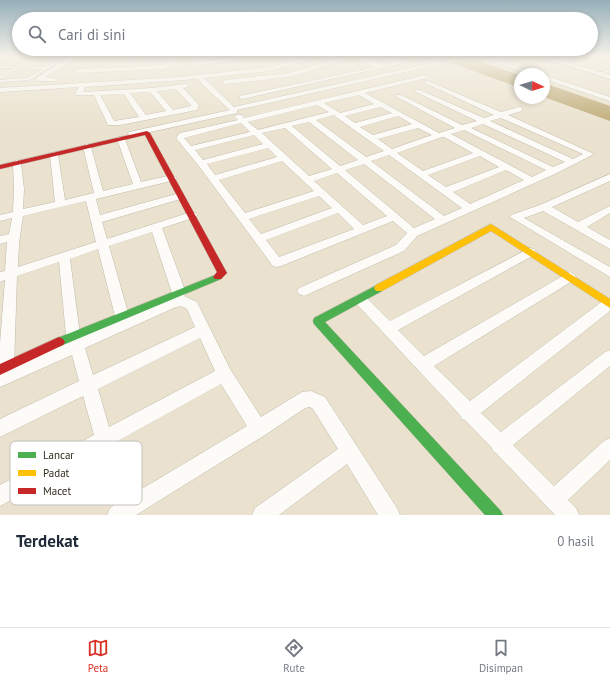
<!DOCTYPE html>
<html lang="id">
<style>
body{margin:0;font-family:"PT Sans",sans-serif;background:#f6f6f7;color:#1f2937}
.compass{position:absolute;left:514px;top:68px;width:36px;height:36px;border-radius:50%;background:#fff;box-shadow:0 2px 6px #0003;rotate:94deg}
.list{margin:0;padding:0;list-style:none}
h2{display:flex;justify-content:space-between;align-items:center;height:52px;margin:0;padding:0 16px;font-size:17px}
h2 small{font-size:13px;font-weight:400;color:#747a83}
.icon{flex:none;width:22px;height:22px;fill:none;stroke:currentColor;stroke-width:2;stroke-linecap:round;stroke-linejoin:round}
.map{position:relative;flex:none;width:610px;height:515px;overflow:hidden}
.search{position:absolute;background:#fff;box-shadow:0 2px 6px #0003;left:12px;right:12px;top:12px;height:44px;display:flex;align-items:center;gap:10px;box-sizing:border-box;padding:0 14px;border-radius:22px;color:#747a83;font-size:15px}
.sheet{height:112px;background:#fff}
nav{display:flex;justify-content:space-around;align-items:center;box-sizing:border-box;height:56px;border-top:1px solid #e0e1e3;background:#fff;font-size:11px;color:#747a83}
nav a{display:grid;justify-items:center;gap:2px}
nav .on{color:#d93025}
.map>svg:first-child{display:block}
.water{fill:#bca872}
.lines{fill:none;stroke-linecap:round;stroke-linejoin:round}
.lane-casing{stroke:#c1baab;stroke-width:1}
.street-casing{stroke:#c1baab;stroke-width:1}
.fast-casing{stroke:#c1baab;stroke-width:1}
.slow-casing{stroke:#c1baab;stroke-width:1}
.jam-casing{stroke:#c1baab;stroke-width:1}
.lane{fill:#fcfbf8;fill-rule:evenodd}
.street{fill:#fcfbf8;fill-rule:evenodd}
.fast{fill:#4caf50;fill-rule:evenodd}
.slow{fill:#ffc107;fill-rule:evenodd}
.jam{fill:#c62828;fill-rule:evenodd}
.key{fill:#fff;stroke:#c2c0bc;stroke-width:1}
.key-label{font-size:11px;fill:#322c1e}
</style>
<div class="map">
<svg width="610" height="515" viewBox="0 0 610 515">
<rect width="100%" height="100%" fill="#eae2ce"/>
<!-- water -->
<path class="water" d="M 472,59 L 520,75 L 520,88 L 452,63 Z
M 544,83 L 610,106 L 610,121 L 544,97 Z"/>
<g class="lines">
<defs>
<path id="lane" d="M 7,56 L 10,56 L 0,62 L 0,60 Z
M 14,56 L 38,56 L 65,58 L 29,80 L 0,82 L 0,80 L 27,78 L 43,69 L 18,68 L 0,79 L 0,77 L 14,68 L 0,68 L 0,66 L 46,67 L 61,59 Z
M 610,69 L 610,71 L 599,75 L 597,74 Z"/>
<path id="street" d="M 70,56 L 155,56 L 158,58 L 155,60 L 74,59 L 45,77 L 58,79 L 58,81 L 38,81 L 35,79 Z
M 174,56 L 180,56 L 170,67 L 165,69 L 77,73 L 74,71 L 77,69 L 164,65 Z
M 245,56 L 263,56 L 194,66 L 191,64 L 194,62 Z
M 312,56 L 322,56 L 270,71 L 204,78 L 234,107 L 432,63 L 411,56 C 421,56 431,62 440,62 C 452,61 463,56 476,56 L 237,110 L 237,113 L 132,136 L 128,134 L 129,132 L 230,110 L 203,85 L 198,79 L 85,87 L 83,92 L 152,88 L 186,84 L 188,85 L 188,87 L 183,88 L 199,105 L 197,110 L 120,125 L 108,125 L 94,95 L 76,95 L 75,94 L 79,87 L 0,92 L 0,88 L 179,77 L 270,67 ZM 176,89 L 191,105 L 191,106 L 173,110 L 157,91 ZM 150,92 L 166,111 L 146,115 L 130,93 ZM 124,94 L 139,117 L 114,121 L 100,95 Z
M 347,56 L 361,56 L 382,65 L 393,63 L 377,56 C 387,56 396,62 405,60 L 408,62 L 242,99 L 240,98 L 240,96 L 375,67 L 354,57 L 290,77 L 225,84 L 222,82 L 225,80 L 289,73 Z
M 478,56 L 487,56 L 537,74 L 528,74 Z
M 537,56 L 546,56 L 610,75 L 610,79 Z
M 425,75 L 428,77 L 427,78 L 365,93 L 439,133 L 455,128 L 397,97 L 397,95 L 401,95 L 462,125 L 477,121 L 416,92 L 416,90 L 420,90 L 484,118 L 494,115 L 423,82 L 428,81 L 501,112 L 519,107 L 522,107 L 522,111 L 508,115 L 594,154 L 557,173 L 417,236 L 404,251 L 304,296 L 299,294 L 297,291 L 299,288 L 396,245 L 407,233 L 393,221 L 281,266 L 277,267 L 273,266 L 198,165 L 176,138 L 180,133 L 238,120 L 235,117 L 236,115 L 242,115 L 244,118 ZM 359,95 L 374,104 L 340,113 L 324,103 ZM 317,105 L 329,112 L 258,130 L 248,122 ZM 380,107 L 392,113 L 355,123 L 345,116 ZM 334,115 L 336,117 L 384,151 L 366,157 L 316,120 ZM 398,116 L 412,124 L 373,135 L 360,127 ZM 501,118 L 583,154 L 573,159 L 490,121 ZM 309,122 L 358,160 L 340,166 L 292,126 ZM 241,123 L 250,132 L 191,146 L 184,138 ZM 483,124 L 565,162 L 553,167 L 471,128 ZM 285,128 L 332,169 L 309,176 L 262,133 ZM 418,128 L 432,135 L 392,149 L 378,139 ZM 464,130 L 546,170 L 532,177 L 451,134 ZM 254,135 L 263,144 L 203,160 L 195,150 ZM 442,137 L 444,137 L 473,153 L 423,171 L 397,153 ZM 268,148 L 277,157 L 215,175 L 207,164 ZM 389,155 L 462,208 L 444,216 L 371,161 ZM 480,156 L 499,167 L 446,187 L 428,175 ZM 282,161 L 314,191 L 245,213 L 219,180 ZM 364,164 L 435,219 L 414,228 L 345,170 ZM 506,170 L 524,180 L 470,204 L 453,192 ZM 337,173 L 387,216 L 363,225 L 314,181 ZM 319,196 L 332,208 L 261,234 L 249,219 ZM 338,213 L 354,229 L 279,257 L 266,240 Z
M 544,75 L 610,97 L 610,101 L 544,79 Z
M 118,137 L 121,137 L 125,139 L 141,182 L 172,175 L 177,178 L 175,180 L 96,199 L 100,215 L 180,193 L 185,196 L 184,198 L 102,222 L 107,239 L 188,213 L 196,213 L 197,215 L 196,217 L 162,228 L 186,293 L 184,296 L 197,302 L 230,369 L 261,417 L 302,392 L 311,391 L 325,397 L 397,508 L 400,515 L 378,515 L 347,464 L 279,515 L 252,515 L 255,508 L 338,449 L 313,409 L 310,407 L 305,408 L 265,435 L 136,515 L 107,515 L 110,508 L 113,506 L 99,452 L 0,506 L 0,485 L 94,435 L 83,396 L 0,437 L 0,419 L 79,381 L 72,355 L 0,387 L 0,343 L 5,280 L 0,282 L 0,272 L 5,271 L 7,242 L 0,244 L 0,236 L 9,234 L 12,218 L 0,221 L 0,215 L 13,212 L 14,189 L 13,163 L 17,160 L 21,163 L 24,189 L 23,209 L 55,202 L 50,155 L 54,152 L 58,155 L 65,200 L 94,193 L 83,147 L 87,144 L 91,147 L 103,191 L 133,184 L 117,139 ZM 86,201 L 96,242 L 18,267 L 19,243 L 23,216 ZM 152,232 L 172,293 L 175,297 L 129,316 L 109,246 ZM 98,249 L 115,316 L 119,320 L 79,338 L 80,335 L 70,259 ZM 59,262 L 66,335 L 68,339 L 72,341 L 14,366 L 17,276 ZM 181,306 L 187,309 L 195,327 L 93,375 L 85,348 L 176,307 ZM 200,338 L 215,371 L 109,427 L 98,389 ZM 221,384 L 247,426 L 130,496 L 114,443 Z
M 610,174 L 610,181 L 552,207 L 578,222 L 610,206 L 610,213 L 587,227 L 610,240 L 610,249 L 543,211 L 524,218 L 610,267 L 610,277 L 510,217 L 511,215 L 540,205 Z
M 530,248 L 534,249 L 536,252 L 534,255 L 398,330 L 424,356 L 566,274 L 570,272 L 574,274 L 576,277 L 574,280 L 434,366 L 470,401 L 604,300 L 610,299 L 610,311 L 481,413 L 501,432 L 605,352 L 610,350 L 610,366 L 513,445 L 554,486 L 604,441 L 610,438 L 610,460 L 568,500 L 576,508 L 579,515 L 555,515 L 496,453 L 493,451 L 491,447 L 465,420 L 462,419 L 460,415 L 353,300 L 355,296 L 360,295 L 365,296 L 390,321 Z"/>
<path id="fast" d="M 218,274 L 221,275 L 223,277 L 221,279 L 63,345 L 59,347 L 55,345 L 53,342 L 55,339 Z
M 379,284 L 382,285 L 384,288 L 382,291 L 325,322 L 500,510 L 503,515 L 485,515 L 314,324 L 313,321 L 314,318 Z"/>
<path id="slow" d="M 491,224 L 610,299 L 610,308 L 491,231 L 382,291 L 376,291 L 374,288 L 376,285 Z"/>
<path id="jam" d="M 147,131 L 150,133 L 227,273 L 221,279 L 215,279 L 213,277 L 217,272 L 145,135 L 0,169 L 0,165 Z
M 59,337 L 63,339 L 65,342 L 63,345 L 0,375 L 0,364 Z"/>
</defs>
<!-- lane casing -->
<use href="#lane" class="lane-casing"/>
<!-- street casing -->
<use href="#street" class="street-casing"/>
<!-- fast casing -->
<use href="#fast" class="fast-casing"/>
<!-- slow casing -->
<use href="#slow" class="slow-casing"/>
<!-- jam casing -->
<use href="#jam" class="jam-casing"/>
<!-- lane -->
<use href="#lane" class="lane"/>
<!-- street -->
<use href="#street" class="street"/>
<!-- fast -->
<use href="#fast" class="fast"/>
<!-- slow -->
<use href="#slow" class="slow"/>
<!-- jam -->
<use href="#jam" class="jam"/>
</g>
<!-- sky -->
<linearGradient id="sky" x2="0" y2="1"><stop stop-color="#96afb9"/><stop offset="0.44" stop-color="#f6f2e9"/><stop offset="1" stop-color="#f6f2e9" stop-opacity="0"/></linearGradient>
<rect width="610" height="128" fill="url(#sky)"/>
<!-- legend -->
<rect x="10" y="441" width="132" height="64" rx="6" class="key"/>
<rect x="18" y="452" width="18" height="6" fill="#4caf50"/>
<rect x="18" y="470" width="18" height="6" fill="#ffc107"/>
<rect x="18" y="488" width="18" height="6" fill="#c62828"/>
<g class="key-label">
<text x="43" y="459">Lancar</text>
<text x="43" y="477">Padat</text>
<text x="43" y="495">Macet</text>
</g>
</svg>
<svg class="compass" viewBox="-18 -18 36 36"><path d="M0-13l5 13h-10z" fill="#e53935"/><path d="M0 13l5-13h-10z" fill="#747a83"/></svg>
<div class="search"><svg class="icon" aria-label="search" viewBox="0 0 24 24"><circle cx="10" cy="10" r="6"/><path d="M15 15l6 6"/></svg>Cari di sini</div>
</div>
<section class="sheet">
<h2>Terdekat<small>0 hasil</small></h2>
<ul class="list">
</ul>
</section>
<nav>
<a class="on"><svg class="icon" aria-label="map" viewBox="0 0 24 24"><path d="M3 6l6-2 6 2 6-2v14l-6 2-6-2-6 2zM9 4v14M15 6v14"/></svg>Peta</a>
<a><svg class="icon" aria-label="directions" viewBox="0 0 24 24"><path d="M12 3l9 9-9 9-9-9zM9 14v-3h6M13 9l2 2-2 2"/></svg>Rute</a>
<a><svg class="icon" aria-label="saved" viewBox="0 0 24 24"><path d="M7 4h10v16l-5-4-5 4z"/></svg>Disimpan</a>
</nav>
